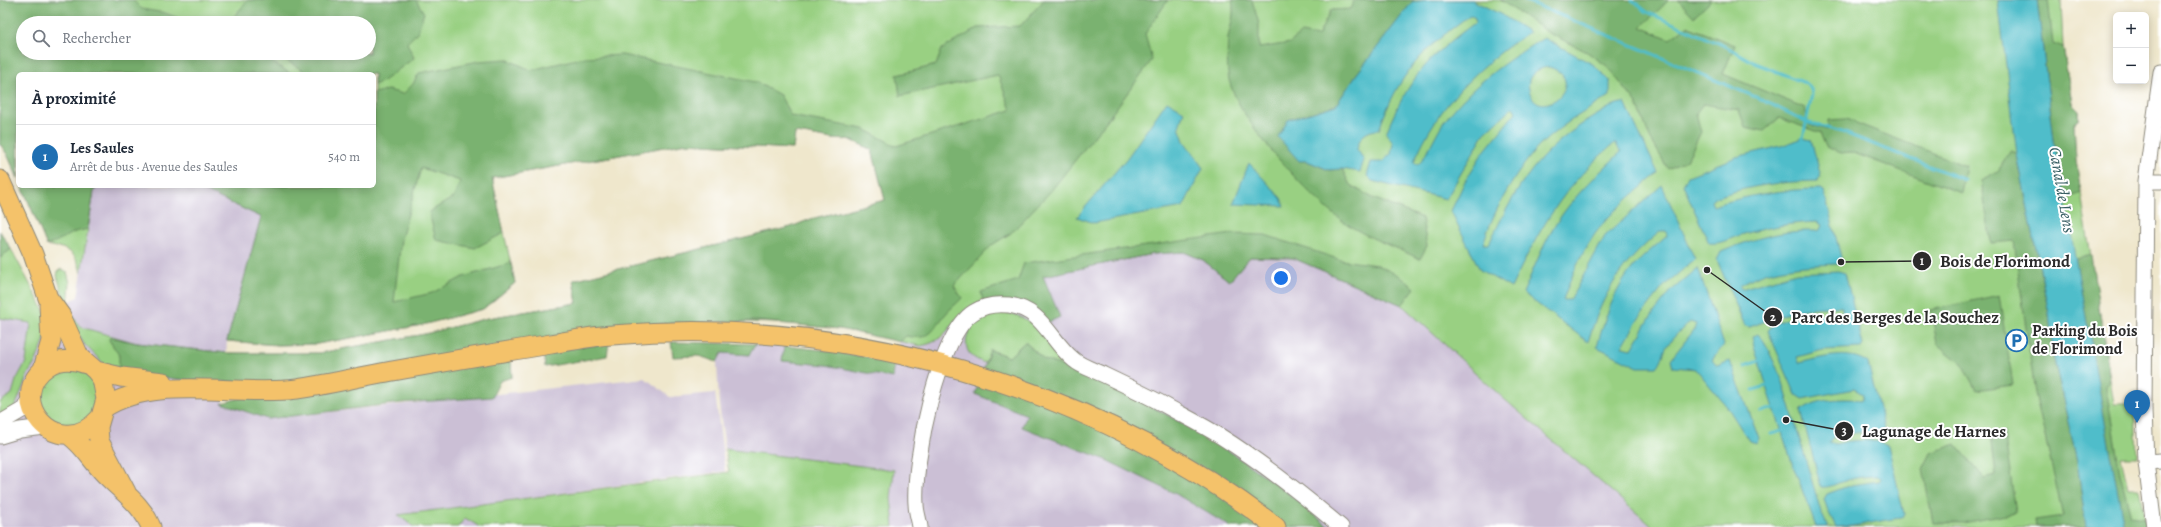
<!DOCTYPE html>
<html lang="fr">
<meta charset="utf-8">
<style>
body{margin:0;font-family:Alegreya,serif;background:#f6f6f7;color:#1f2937}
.controls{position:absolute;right:12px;top:12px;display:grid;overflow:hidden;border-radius:6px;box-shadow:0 2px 10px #0003}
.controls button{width:36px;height:36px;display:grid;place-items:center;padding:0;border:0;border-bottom:1px solid #e0e1e3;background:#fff;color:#1f2937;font:20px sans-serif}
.you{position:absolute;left:1281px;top:278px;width:14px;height:14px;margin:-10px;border:3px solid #fff;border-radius:50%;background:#1a73e8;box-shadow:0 0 0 6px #1a73e833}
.badge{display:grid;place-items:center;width:26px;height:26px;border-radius:50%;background:#1f6fb2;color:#fff;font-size:13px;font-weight:700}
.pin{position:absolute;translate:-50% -33px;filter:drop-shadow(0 1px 2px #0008)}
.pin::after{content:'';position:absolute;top:21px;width:14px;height:12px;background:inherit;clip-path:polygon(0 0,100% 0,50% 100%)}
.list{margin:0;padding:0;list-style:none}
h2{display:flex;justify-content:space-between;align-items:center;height:52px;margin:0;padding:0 16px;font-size:17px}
h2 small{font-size:13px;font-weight:400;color:#747a83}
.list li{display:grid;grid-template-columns:26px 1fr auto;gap:12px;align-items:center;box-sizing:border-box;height:64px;padding:0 16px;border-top:1px solid #e0e1e3}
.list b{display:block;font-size:15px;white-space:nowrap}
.list p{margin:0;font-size:13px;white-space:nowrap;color:#747a83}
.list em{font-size:13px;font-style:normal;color:#747a83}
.icon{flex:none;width:22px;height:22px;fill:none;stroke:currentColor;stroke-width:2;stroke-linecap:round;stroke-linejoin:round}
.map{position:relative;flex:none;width:2161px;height:527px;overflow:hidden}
.search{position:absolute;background:#fff;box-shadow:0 2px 10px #0003;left:16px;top:16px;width:360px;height:44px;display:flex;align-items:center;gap:10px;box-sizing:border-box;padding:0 14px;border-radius:22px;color:#747a83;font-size:15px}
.panel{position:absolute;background:#fff;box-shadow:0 2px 10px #0003;left:16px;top:72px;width:360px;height:116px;border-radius:6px}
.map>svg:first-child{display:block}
.industrial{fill:#cbbfd5}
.green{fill:#99d082;stroke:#627e56;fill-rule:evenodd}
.forest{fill:#7ab270;stroke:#526e4e}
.water{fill:#50bdca;stroke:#3e747a;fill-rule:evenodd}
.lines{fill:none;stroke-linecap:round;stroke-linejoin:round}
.stream{stroke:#50bdca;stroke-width:3}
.minor-casing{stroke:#8d897c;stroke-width:17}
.major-casing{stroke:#8d897c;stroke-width:21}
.minor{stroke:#fff;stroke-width:15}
.major{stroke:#f4c26a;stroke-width:19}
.labels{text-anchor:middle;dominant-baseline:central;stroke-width:4;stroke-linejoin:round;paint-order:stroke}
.poi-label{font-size:16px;font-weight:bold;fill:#2b2b2b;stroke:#fff;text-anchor:start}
.water-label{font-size:17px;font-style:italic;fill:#385e63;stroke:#fff}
.leader{fill:none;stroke:#2b2b2b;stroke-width:1.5}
.callout-dot{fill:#2b2b2b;stroke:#fff;stroke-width:1.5}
.mark-label{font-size:12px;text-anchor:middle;font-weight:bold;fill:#fff}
.callout-label{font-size:17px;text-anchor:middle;font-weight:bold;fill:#2b2b2b;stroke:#fff;stroke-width:4;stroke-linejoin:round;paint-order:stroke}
</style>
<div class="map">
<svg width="2161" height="527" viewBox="0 0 2161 527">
<rect width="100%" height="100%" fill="#fff"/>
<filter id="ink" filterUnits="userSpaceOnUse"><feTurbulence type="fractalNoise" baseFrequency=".025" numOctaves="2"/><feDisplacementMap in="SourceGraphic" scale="8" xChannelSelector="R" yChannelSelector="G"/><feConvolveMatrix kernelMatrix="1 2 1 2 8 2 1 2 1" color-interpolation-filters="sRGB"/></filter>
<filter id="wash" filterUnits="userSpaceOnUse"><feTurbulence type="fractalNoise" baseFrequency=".012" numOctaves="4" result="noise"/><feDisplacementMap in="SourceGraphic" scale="16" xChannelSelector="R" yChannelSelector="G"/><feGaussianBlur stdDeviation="0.9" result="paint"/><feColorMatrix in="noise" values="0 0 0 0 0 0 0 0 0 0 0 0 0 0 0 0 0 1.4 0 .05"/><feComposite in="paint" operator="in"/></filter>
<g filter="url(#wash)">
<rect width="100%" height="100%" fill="#efe7cc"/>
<!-- industrial -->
<path class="industrial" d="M 97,186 L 194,186 L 261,217 L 227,341 L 223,403 L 267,419 L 645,378 L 670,397 L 715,393 L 725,471 L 399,515 L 414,527 L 0,527 L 0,318 L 31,322 L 78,297 L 94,191 Z
M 1184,252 L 1203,260 L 1229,281 L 1250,257 L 1293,258 L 1402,305 L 1503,398 L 1653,527 L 894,527 L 891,498 L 894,470 L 725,449 L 719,405 L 717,362 L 727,343 L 771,345 L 833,351 L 895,362 L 900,342 L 920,346 L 930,344 L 943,337 L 958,316 L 968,308 L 1043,276 L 1153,254 Z
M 465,518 L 480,527 L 458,527 Z"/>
<!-- green -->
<path class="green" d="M 0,0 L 2061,0 L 2063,47 L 2072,103 L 2079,110 L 2079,120 L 2074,123 L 2076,161 L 2114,404 L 2135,404 L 2137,457 L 2121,457 L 2128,488 L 2139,488 L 2146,527 L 1653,527 L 1503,398 L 1402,305 L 1293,258 L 1250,257 L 1229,281 L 1203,260 L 1184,252 L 1153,254 L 1043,276 L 968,308 C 949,324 946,342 920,346 C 893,340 866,333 840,329 C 762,318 685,322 607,328 L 196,381 L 153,376 L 104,364 L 84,344 L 72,324 L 57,276 L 58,271 L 61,269 L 67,272 L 70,283 L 68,305 L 71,313 L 78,324 L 84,328 L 137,343 L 227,353 L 319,353 L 425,334 L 488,318 L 577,303 L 573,280 L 791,227 L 811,219 L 885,200 L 872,150 L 849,139 C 837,142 810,134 795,133 L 793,149 L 687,143 L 492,178 L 515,283 L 483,309 L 422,325 L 317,344 L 278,345 L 227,341 L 261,217 L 194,186 L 374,186 L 374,74 L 18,74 L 18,178 L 7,154 L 0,144 ZM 23,23 L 369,23 L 369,53 L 23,53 Z
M 22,186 L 97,186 L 94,191 L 81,273 C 76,252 68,247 47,246 Z
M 11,249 L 46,314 L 45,339 L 35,363 L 28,374 L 15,407 L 0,418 L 0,402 L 12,394 L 16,380 L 26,362 L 31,323 L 0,318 L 0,258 Z
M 1004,312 C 1039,317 1049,346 1072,369 L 1044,360 L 1025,342 L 1009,357 L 990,350 L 985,363 C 979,361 971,357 968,351 C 962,336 973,321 986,315 C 991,313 998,313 1004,312 Z
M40 397a29 29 0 1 1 58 0a29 29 0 1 1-58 0Z
M 725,449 L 894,470 L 891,498 L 894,527 L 480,527 L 465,518 L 458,527 L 414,527 L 398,515 L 729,472 Z"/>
<!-- forest -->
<path class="forest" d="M 0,0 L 133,0 L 142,9 L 165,13 L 192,23 L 23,23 L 23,53 L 258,53 L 291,74 L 18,74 L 18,178 L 7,154 L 0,144 Z
M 248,0 L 416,0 L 424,13 L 417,33 L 407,43 L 414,58 L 383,81 L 374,85 L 374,74 L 309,74 L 274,53 L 369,53 L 369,23 L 230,21 Z
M 1044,0 L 1168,0 L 1145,34 L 1152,60 L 1108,119 L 1050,192 L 1011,233 L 992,245 L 954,286 L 962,298 C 957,304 949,309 944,316 C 932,332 929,341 906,336 L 900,342 L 840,329 L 757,321 L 673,323 L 607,328 L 309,379 L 267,383 L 196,381 L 119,373 L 119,355 L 109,340 L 110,337 L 137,343 L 227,353 L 319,353 L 425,334 L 488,318 L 577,303 L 573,280 L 791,227 L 811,219 L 885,200 L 872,150 L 849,139 C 837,142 810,134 795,133 L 793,149 L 687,143 L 492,178 L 504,233 L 475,248 L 436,240 L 429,212 L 454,197 L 460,181 L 421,168 L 401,239 L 394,302 L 432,293 L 463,277 L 511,263 L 515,283 L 483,309 L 422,325 L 317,344 L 278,345 L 227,341 L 261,217 L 194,186 L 374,186 L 374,93 L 388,90 L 403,94 L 413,84 L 419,73 L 479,61 L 506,59 L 531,70 L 585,57 L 622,55 L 756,82 L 780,95 L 791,116 L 864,129 L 896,146 L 1011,110 L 998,75 L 900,96 L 897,75 L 936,65 L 942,49 L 978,28 L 1020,26 Z
M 1232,0 L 1252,0 L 1259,24 L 1259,48 L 1290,43 L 1301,33 L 1318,36 L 1331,10 L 1351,9 L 1354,0 L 1414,0 L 1356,75 L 1336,105 L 1288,120 L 1299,160 L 1307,161 L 1329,170 L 1342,169 L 1350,185 L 1373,198 L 1422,218 L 1427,246 L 1420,259 C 1395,247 1367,238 1344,222 C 1309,197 1240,123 1229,80 C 1227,72 1227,47 1228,38 C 1231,23 1235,16 1232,0 Z
M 1500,0 L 1669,0 L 1641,27 L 1670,39 L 1687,26 L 1735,45 L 1723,74 L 1805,108 L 1809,125 L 1828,130 L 1828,120 L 1846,119 L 1966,166 L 1961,193 L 1851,152 L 1841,153 L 1826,147 L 1820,133 L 1779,118 L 1764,131 L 1745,127 L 1739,110 L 1703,104 L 1696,113 L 1701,132 L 1687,160 L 1668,169 L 1650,138 L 1637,104 L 1607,66 L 1587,52 L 1547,32 Z
M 1678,0 L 1710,0 L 1710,2 L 1694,17 Z
M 2037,0 L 2048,0 L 2053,43 L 2063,47 L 2072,103 L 2079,110 L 2079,120 L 2074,123 L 2076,161 L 2081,193 L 2065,200 L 2054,140 Z
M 2011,150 L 2017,154 L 2049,314 L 2054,359 L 2077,461 L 2086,527 L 2036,527 L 2035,520 L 2063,516 L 2035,393 L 2014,241 L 1991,243 L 1981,180 L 1998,171 Z
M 22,186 L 97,186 L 94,191 L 88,229 L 75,232 L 47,246 Z
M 0,231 L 11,249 L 0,258 Z
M 1232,234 L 1265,235 L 1341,260 L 1377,265 L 1398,275 L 1415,288 L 1402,305 L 1293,258 L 1250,257 L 1229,281 L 1203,260 L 1184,252 L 1153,254 L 1043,276 L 1060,317 L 1049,322 L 983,301 L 981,292 L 1018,280 L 1024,263 Z
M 2091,255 L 2110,380 L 2106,387 L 2120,473 L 2131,516 L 2145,518 L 2146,527 L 2124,527 L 2122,518 L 2075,259 Z
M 1999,295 L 2013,385 L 1976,390 L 1962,364 L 1937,344 L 1931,310 Z
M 671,342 L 756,344 L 749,355 L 722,353 L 717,362 L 699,356 L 673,357 Z
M 1025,342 L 1044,360 L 1072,369 L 1151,406 L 1215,441 L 1288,493 L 1329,527 L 1231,527 L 1176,494 L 1104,459 L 1022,427 L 1027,415 L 975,394 L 990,350 L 1009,357 Z
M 609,343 L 607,356 L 545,367 L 543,352 Z
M 784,346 L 833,351 L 895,362 L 893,378 L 826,365 L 782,361 Z
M 511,358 L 512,377 L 500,381 L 492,397 L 401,403 L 267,419 L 222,403 L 247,396 Z
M 2004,432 L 2016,513 L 1963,523 L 1933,523 L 1923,469 L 1931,453 L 1956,444 L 1984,478 L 1996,475 L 1991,434 Z"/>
<!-- water -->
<path class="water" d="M 1428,0 L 1472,0 L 1502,15 L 1529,32 C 1479,66 1437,105 1414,162 L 1418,165 C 1425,159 1436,133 1443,123 C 1471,86 1505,61 1544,38 L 1594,65 L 1610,81 L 1610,96 C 1584,112 1552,130 1532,154 C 1511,181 1493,212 1483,244 L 1489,244 C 1516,187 1539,149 1595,116 C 1605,111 1614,102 1625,103 L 1658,173 C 1640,189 1616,207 1601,226 C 1584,247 1572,274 1563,300 L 1570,300 L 1605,236 L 1662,185 L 1695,259 L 1665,285 L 1639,318 L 1622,347 L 1632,349 L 1650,318 L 1671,291 L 1698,268 L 1724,345 L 1712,360 L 1717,366 L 1730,361 L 1759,438 L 1757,443 L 1749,441 L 1728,408 L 1696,369 L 1673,367 L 1671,359 L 1694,330 L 1696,324 L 1690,322 C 1682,329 1673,337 1667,346 C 1663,353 1663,360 1657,367 L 1638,367 L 1597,347 C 1604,319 1615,288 1634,266 C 1644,255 1656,246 1667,236 L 1666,231 L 1661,231 C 1621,264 1603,292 1588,342 L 1523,293 C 1535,266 1546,236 1564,212 C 1580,190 1601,171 1621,152 L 1615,143 C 1565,183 1538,231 1511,288 L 1480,270 L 1451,211 L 1465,181 L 1482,154 L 1516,112 L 1513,107 L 1484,134 L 1446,199 L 1372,181 L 1367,176 L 1371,162 L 1382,162 L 1391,154 L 1393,143 L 1386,133 C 1408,79 1429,56 1476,22 L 1474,17 L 1470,15 C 1423,49 1398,74 1379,130 C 1366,130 1359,137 1357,149 L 1364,160 L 1360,172 L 1342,169 L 1329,170 L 1307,161 L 1299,161 L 1278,137 L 1288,120 L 1336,105 L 1356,75 L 1412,2 ZM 1549,67 C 1592,81 1537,127 1529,89 C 1526,76 1537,68 1549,67 Z
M 1998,0 L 2037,0 L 2054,140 L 2124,527 L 2086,527 L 2077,461 L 2054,359 L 2049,314 L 2017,154 Z
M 1167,101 L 1184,111 L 1179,127 L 1184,141 L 1203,168 L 1183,207 L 1094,223 L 1077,217 L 1127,158 Z
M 1803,138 L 1811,140 L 1821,176 L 1817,181 C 1778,182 1753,185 1716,197 L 1711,201 L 1713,206 C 1749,195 1783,189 1821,189 L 1824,191 L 1842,261 L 1839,264 C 1810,265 1762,267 1740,286 L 1741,289 L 1796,273 L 1838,271 L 1845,273 L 1863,345 L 1861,348 L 1823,350 L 1797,357 L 1799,363 C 1820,358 1850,349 1868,363 L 1884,429 L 1882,433 C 1864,431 1848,433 1832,438 L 1829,443 C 1836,446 1843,441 1851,441 C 1863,440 1877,440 1888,445 L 1904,514 L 1902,518 C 1879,520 1859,527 1836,527 L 1828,511 L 1824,499 L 1827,494 L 1851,485 L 1879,481 L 1881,479 L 1879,476 C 1868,476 1856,477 1845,481 C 1836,483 1831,488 1821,487 L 1801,411 C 1815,398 1844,398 1862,400 L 1863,394 L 1854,389 L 1802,399 L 1796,395 L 1768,331 C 1777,314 1825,314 1842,314 L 1842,307 C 1802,306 1787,313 1750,327 L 1745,326 L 1717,260 L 1721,252 C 1752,239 1781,230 1815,231 L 1820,230 L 1822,225 L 1817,222 C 1792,223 1768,227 1744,234 C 1732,237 1721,245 1709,243 L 1683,185 L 1688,176 L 1736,157 L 1781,146 Z
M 1249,163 L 1281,198 L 1284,206 L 1233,204 Z
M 1758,334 L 1764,341 L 1782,379 L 1821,512 L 1828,527 L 1816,527 L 1791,460 L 1754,347 L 1752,336 Z"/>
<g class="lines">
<!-- stream -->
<path class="stream" d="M 1524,0 L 1758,98 L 1809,123 L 1842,132 L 1965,180
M 1632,0 L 1647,12 L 1727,47 L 1753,62 L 1805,83 L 1811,89 L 1812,94 L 1803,138
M 1745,366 L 1759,361
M 1753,390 L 1767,386
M 1761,412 L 1774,408
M 1771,434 L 1782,431"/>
</g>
</g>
<g filter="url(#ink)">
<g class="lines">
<defs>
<path id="minor" d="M 2146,181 L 2161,181
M 0,423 L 24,409 L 30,397
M 0,436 L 20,430 L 45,427
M 2146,462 L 2161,461
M 920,527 C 919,519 916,512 916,504 C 913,463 938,334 974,312 C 984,305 998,304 1009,305 C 1043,309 1050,341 1074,360 C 1082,367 1094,370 1104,375 C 1123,384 1142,393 1161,403 C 1180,414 1201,424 1220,436 C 1263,463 1302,494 1341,527
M 2154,527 L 2146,462 L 2144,410 L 2146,181 L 2161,72"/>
<path id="major" d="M 0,180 L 33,254 L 48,298 L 61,316 L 79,356 L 96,371 L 102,379 L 106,399 L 98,427 L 99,441 L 126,492
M 86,364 C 73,359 60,358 48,366 C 2,396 56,466 100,418
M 43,369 L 51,341 L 49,305
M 96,371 L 121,377 L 163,382
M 104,408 C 156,374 236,397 297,389 C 325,385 353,378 381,373 C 438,363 494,353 551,344 C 571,341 592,336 612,335 C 846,315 1089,384 1276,527
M 69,435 C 86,447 94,465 109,478 C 125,494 142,505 151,527"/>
</defs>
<!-- minor casing -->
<use href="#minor" class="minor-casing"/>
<!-- major casing -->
<use href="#major" class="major-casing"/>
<!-- minor -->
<use href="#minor" class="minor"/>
<!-- major -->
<use href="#major" class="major"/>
</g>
</g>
<!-- icons -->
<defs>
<symbol id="parking-ring" viewBox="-11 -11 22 22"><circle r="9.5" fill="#fff" stroke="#1f6fb2" stroke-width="1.5"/><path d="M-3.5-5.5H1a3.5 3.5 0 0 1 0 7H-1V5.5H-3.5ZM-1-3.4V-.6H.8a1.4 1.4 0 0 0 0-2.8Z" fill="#1f6fb2"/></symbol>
</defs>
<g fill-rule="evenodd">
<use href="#parking-ring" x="2004" y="328" width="25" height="25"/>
</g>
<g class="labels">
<!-- poi labels -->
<g class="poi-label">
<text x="2032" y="331">Parking du Bois<tspan x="2032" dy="18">de Florimond</tspan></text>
</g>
<!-- water labels -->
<g class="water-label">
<text transform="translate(2062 190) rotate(80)">Canal de Lens</text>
</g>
</g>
<!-- callouts -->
<path class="leader" d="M1841 262L1922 261M1707 270L1773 317M1786 420L1844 431"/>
<g class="callout-dot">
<circle cx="1841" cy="262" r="4"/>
<circle cx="1707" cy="270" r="4"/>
<circle cx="1786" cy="420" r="4"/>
<circle cx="1922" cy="261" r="10"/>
<circle cx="1773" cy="317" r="10"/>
<circle cx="1844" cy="431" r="10"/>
</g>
<g class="mark-label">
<text x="1922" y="265">1</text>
<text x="1773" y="321">2</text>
<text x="1844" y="435">3</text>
</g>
<g class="callout-label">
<text x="2005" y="267">Bois de Florimond</text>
<text x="1895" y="323">Parc des Berges de la Souchez</text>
<text x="1934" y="437">Lagunage de Harnes</text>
</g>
</svg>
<div class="controls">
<button>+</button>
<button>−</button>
</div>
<div class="you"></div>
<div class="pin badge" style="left:2137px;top:423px">1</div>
<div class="search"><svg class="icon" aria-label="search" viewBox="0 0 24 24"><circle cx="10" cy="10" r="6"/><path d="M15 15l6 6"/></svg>Rechercher</div>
<section class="panel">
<h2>À proximité<small></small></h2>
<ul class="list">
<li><span class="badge">1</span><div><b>Les Saules</b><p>Arrêt de bus · Avenue des Saules</p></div><em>540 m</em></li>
</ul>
</section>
</div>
